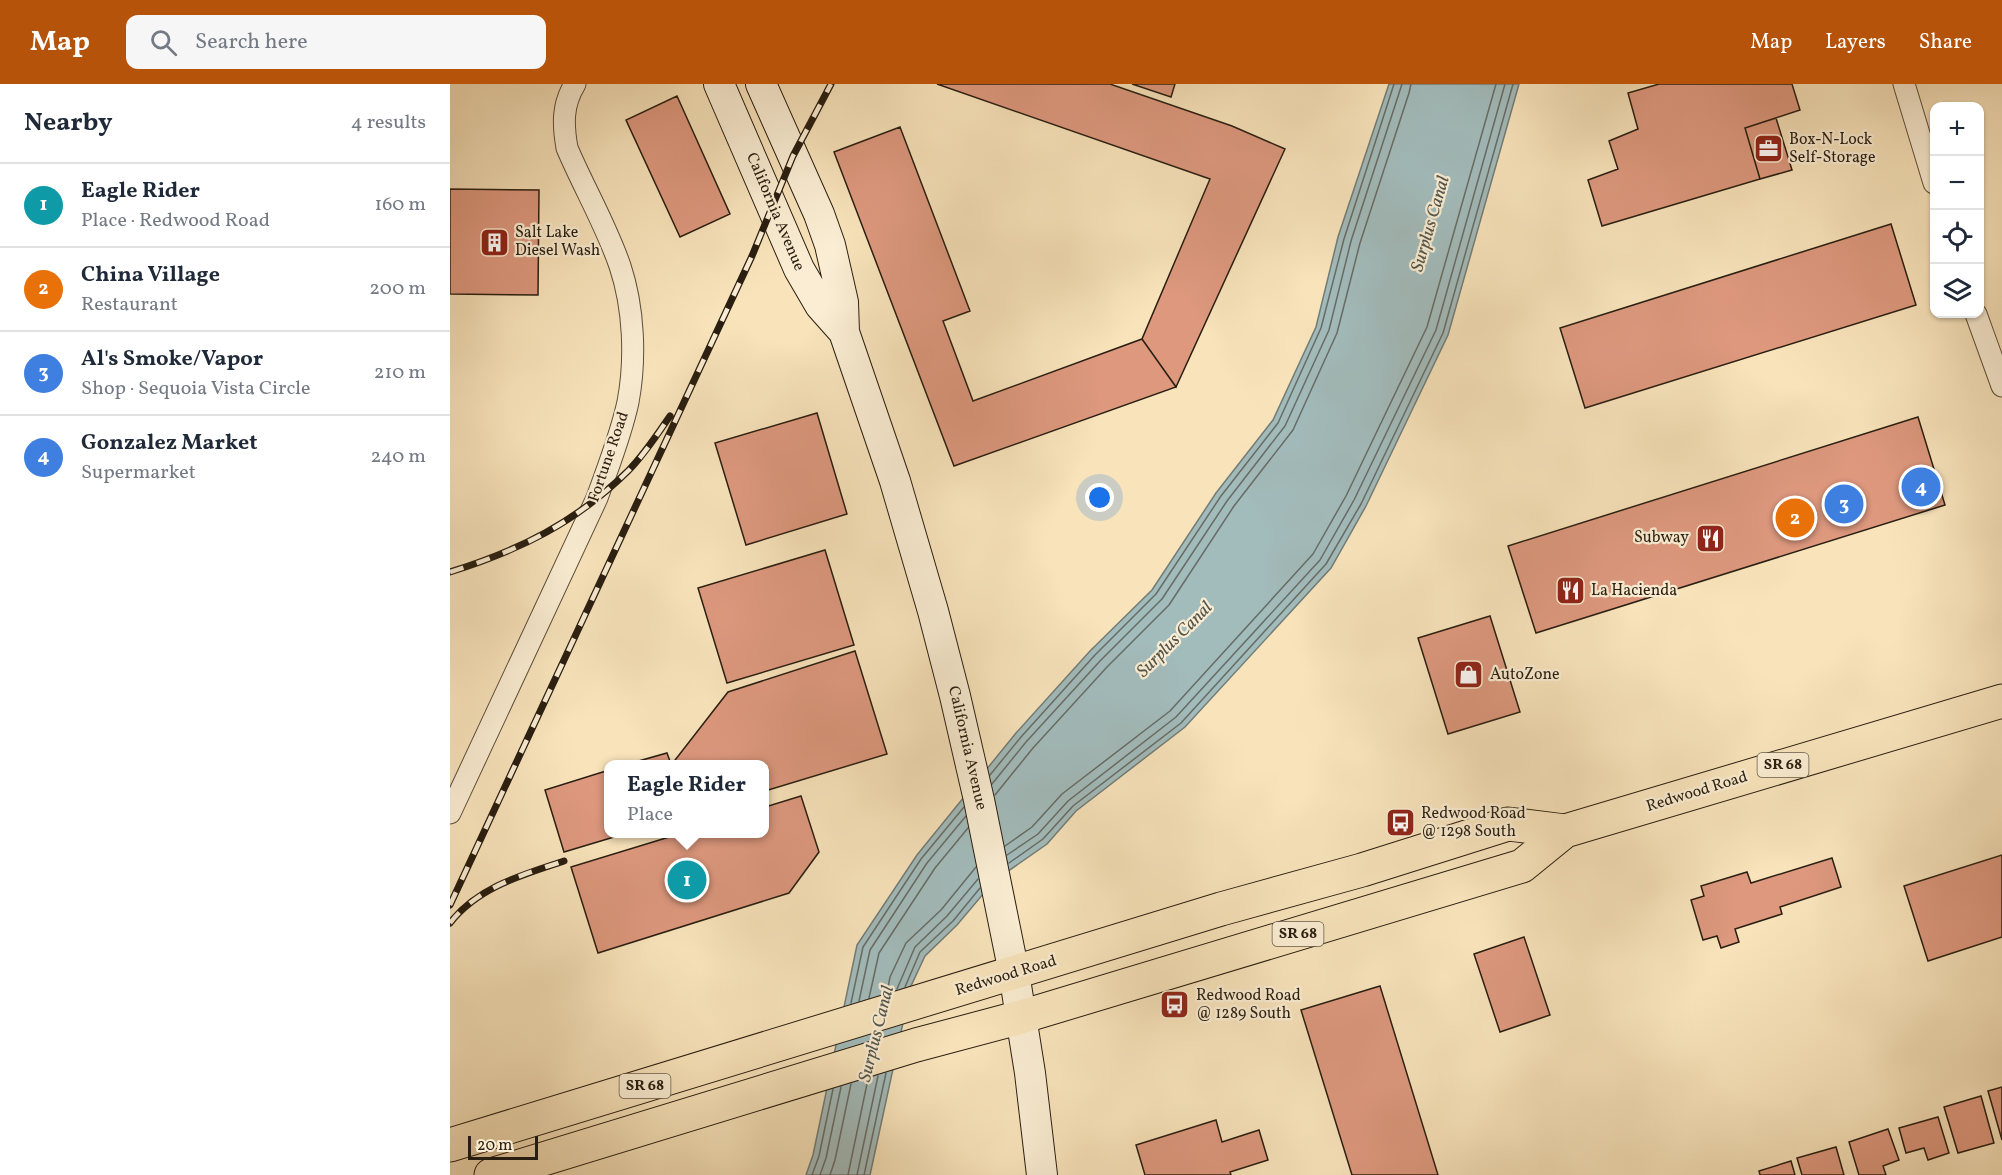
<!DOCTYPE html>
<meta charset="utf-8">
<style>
body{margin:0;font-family:Vollkorn,serif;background:#f6f6f7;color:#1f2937}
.controls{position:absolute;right:18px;top:18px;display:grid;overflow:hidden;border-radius:12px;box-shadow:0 2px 4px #0004}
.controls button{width:54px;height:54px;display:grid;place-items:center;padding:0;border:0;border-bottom:2px solid #e0e1e3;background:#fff;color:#1f2937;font:30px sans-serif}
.scale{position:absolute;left:18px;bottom:15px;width:70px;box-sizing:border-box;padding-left:6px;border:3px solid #291e10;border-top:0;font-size:16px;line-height:21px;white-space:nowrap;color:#291e10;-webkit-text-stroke:4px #faedd3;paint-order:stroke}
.you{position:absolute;left:650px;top:414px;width:21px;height:21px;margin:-15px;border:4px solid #fff;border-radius:50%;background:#1a73e8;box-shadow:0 0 0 9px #1a73e833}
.badge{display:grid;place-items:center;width:39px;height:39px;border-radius:50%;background:#b45309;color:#fff;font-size:20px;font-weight:700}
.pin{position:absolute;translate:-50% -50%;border:3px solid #fff;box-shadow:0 2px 6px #0006}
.popup{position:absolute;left:154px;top:676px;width:165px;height:78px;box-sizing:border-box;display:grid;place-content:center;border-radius:12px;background:#fff;filter:drop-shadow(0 2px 4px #0005);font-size:20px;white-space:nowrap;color:#747a83}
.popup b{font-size:22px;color:#1f2937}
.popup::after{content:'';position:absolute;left:50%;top:100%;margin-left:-12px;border:12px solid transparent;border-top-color:#fff}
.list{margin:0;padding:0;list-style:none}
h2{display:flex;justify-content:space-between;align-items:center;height:78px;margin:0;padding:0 24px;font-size:26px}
h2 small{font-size:20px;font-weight:400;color:#747a83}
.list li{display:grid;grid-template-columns:39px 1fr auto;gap:18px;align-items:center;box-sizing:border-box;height:84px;padding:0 24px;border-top:2px solid #e0e1e3}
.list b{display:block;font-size:22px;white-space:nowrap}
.list p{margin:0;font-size:20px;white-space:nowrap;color:#747a83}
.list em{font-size:20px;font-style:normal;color:#747a83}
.icon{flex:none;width:33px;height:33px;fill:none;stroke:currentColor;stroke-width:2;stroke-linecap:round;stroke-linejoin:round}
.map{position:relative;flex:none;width:1552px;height:1091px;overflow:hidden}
header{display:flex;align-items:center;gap:36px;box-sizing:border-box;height:84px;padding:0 30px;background:#b45309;color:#fff}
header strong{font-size:28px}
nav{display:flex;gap:33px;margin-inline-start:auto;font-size:21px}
.search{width:420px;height:54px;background:#f6f6f7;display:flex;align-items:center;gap:15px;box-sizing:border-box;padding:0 21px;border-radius:12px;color:#747a83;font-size:22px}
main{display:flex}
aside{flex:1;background:#fff}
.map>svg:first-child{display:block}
.water{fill:#a2bbbb;stroke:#727c77;stroke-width:1.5}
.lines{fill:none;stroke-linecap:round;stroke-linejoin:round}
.shore{stroke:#666c66;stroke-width:1.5}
.building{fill:#dd987e;stroke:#291e10;stroke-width:1.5}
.minor-casing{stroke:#5d4f3b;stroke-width:23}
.secondary-casing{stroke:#291e10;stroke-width:32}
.primary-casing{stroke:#291e10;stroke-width:35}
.minor{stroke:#faedd3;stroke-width:21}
.secondary{stroke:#faedd3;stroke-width:30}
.primary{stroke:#f8e3bb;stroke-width:33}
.rail-casing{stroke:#291e10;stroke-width:7}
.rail{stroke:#faedd3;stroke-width:4.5;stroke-dasharray:14;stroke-linecap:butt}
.labels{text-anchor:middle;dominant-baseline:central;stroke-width:4.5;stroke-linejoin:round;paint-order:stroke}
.shield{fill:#faedd3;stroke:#685c4a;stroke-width:1.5}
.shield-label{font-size:15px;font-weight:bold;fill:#291e10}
.poi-label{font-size:16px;fill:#291e10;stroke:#faedd3;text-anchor:start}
.street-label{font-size:16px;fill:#291e10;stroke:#faedd3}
.water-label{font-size:18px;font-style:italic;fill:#53554c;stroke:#faedd3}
</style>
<header>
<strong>Map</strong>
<div class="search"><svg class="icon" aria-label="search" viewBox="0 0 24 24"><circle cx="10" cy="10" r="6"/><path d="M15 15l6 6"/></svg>Search here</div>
<nav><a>Map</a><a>Layers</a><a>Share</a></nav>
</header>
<main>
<aside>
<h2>Nearby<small>4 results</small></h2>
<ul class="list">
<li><span class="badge" style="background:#0f9aa8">1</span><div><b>Eagle Rider</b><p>Place · Redwood Road</p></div><em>160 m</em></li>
<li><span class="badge" style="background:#e8710a">2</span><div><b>China Village</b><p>Restaurant</p></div><em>200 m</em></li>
<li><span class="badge" style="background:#3f7fe0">3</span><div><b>Al's Smoke/Vapor</b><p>Shop · Sequoia Vista Circle</p></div><em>210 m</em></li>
<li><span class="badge" style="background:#3f7fe0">4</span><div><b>Gonzalez Market</b><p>Supermarket</p></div><em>240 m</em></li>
</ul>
</aside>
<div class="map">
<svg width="1552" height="1091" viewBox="0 0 1552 1091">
<rect width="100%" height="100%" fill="#f8e3bb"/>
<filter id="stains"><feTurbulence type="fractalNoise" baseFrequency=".00333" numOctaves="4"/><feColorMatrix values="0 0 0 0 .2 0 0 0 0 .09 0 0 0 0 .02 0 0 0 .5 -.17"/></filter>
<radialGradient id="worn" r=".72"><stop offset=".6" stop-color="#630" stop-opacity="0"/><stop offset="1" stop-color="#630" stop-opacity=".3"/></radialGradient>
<!-- water -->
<path class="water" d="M 939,0 L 1069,0 L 998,251 L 916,422 L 881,484 L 735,643 L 626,727 L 597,760 L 544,797 L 507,841 L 475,872 L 461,902 L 420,1091 L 356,1091 L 363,1071 L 407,861 L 467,771 L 566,649 L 640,567 L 702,506 L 766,409 L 823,336 L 866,243 L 888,153 Z"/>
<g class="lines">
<!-- shore -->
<path class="shore" d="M 540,691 L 571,653 L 645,571 L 706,510 L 771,412 L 828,339 L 871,244 L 894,155 L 944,0
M 542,700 L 576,658 L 650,577 L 712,515 L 777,417 L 835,342 L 879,246 L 901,157 L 952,0
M 545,711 L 583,664 L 657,583 L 719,521 L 784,422 L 843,346 L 887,249 L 910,159 L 959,9 L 961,0
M 555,762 L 582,743 L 612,710 L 720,627 L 863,470 L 896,412 L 977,243 L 1046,0
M 557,771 L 588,750 L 618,717 L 726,633 L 870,476 L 904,416 L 986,246 L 1055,0
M 559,779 L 593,755 L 623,722 L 731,639 L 876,480 L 911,420 L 993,249 L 1063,0
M 455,903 L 470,868 L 503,837 L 530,804
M 447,905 L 465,863 L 497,832 L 528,795
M 437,909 L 440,893 L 456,859 L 491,826 L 526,783
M 419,914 L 429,869 L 485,784 L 518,744
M 409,917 L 420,866 L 477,779 L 516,732
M 401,919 L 413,863 L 471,775 L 514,723
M 362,1091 L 369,1072 L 383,1005
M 370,1091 L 376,1074 L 391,1003
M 380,1091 L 385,1076 L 401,1000
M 398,1091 L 418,995
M 407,1091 L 428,992
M 414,1091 L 436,989"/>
</g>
<!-- building -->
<path class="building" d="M 487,0 L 660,0 L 782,42 L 835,65 L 726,303 L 692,255 L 760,95 Z
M 682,0 L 725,0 L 721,13 Z
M 1209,0 L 1342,0 L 1350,26 L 1295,44 L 1310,95 L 1152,142 L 1138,96 L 1168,85 L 1159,57 L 1188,45 L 1178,9 Z
M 227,12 L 280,130 L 230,153 L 176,36 Z
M 1326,34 L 1342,86 L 1310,95 L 1295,44 Z
M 450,43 L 520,227 L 493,237 L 523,317 L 692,255 L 726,303 L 504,382 L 384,68 Z
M 0,105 L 89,106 L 88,211 L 0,210 Z
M 1441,140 L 1466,221 L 1135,324 L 1110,244 Z
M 367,329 L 397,430 L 296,461 L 265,359 Z
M 1468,333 L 1495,421 L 1086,549 L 1058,462 Z
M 375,466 L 404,561 L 277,599 L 248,504 Z
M 1040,532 L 1070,628 L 998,650 L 968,554 Z
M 405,567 L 437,670 L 315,707 L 315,680 L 222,680 L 278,608 Z
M 217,669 L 221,680 L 178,680 Z
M 159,686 L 159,750 L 174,750 L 114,768 L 95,706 Z
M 351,712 L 369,768 L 339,809 L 148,869 L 121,783 L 229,750 L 315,750 L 315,723 Z
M 1552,771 L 1552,853 L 1478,877 L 1454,802 Z
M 1382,774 L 1391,803 L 1330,823 L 1332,830 L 1285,845 L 1289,858 L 1271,864 L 1267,852 L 1253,856 L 1241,816 L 1254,812 L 1251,802 L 1297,788 L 1301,799 Z
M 1074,853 L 1100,931 L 1050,948 L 1024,870 Z
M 930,902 L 988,1091 L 902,1091 L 851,926 Z
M 1552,1003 L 1552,1056 L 1538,1007 Z
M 1531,1012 L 1544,1059 L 1508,1069 L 1494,1023 Z
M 1488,1033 L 1499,1069 L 1478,1076 L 1474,1064 L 1456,1069 L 1449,1044 Z
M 766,1036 L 772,1058 L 809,1046 L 818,1076 L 780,1088 L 781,1091 L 695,1091 L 686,1061 Z
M 1438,1045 L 1449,1076 L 1433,1082 L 1436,1091 L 1409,1091 L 1399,1058 Z
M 1386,1063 L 1394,1091 L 1352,1091 L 1347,1074 Z
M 1341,1077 L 1345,1091 L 1310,1091 L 1309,1087 Z"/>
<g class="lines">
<defs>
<path id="minor" d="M 1454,0 L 1484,99
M 1526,230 L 1552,302
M 0,729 L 147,414 C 158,383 171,351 178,318 C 186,275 184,224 170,182 C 156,141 134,104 117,64 C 113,41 112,21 125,0"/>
<path id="secondary" d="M 269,0 L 349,185 L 370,221 L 394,248
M 311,0 L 369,130 L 380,161 L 393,218 L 394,248 L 445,397 L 483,527 L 505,612 L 529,716 L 564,889 L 580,989 L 592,1091"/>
<path id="primary" d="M 0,1061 L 771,825 L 912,786 L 1058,740 L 1115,747
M 41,1091 L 466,961 L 571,933 L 1072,782 L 1115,747 L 1552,617"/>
</defs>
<!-- minor casing -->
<use href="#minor" class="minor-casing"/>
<!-- secondary casing -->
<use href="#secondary" class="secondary-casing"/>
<!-- primary casing -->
<use href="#primary" class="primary-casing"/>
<!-- minor -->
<use href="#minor" class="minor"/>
<!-- secondary -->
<use href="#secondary" class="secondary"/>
<!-- primary -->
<use href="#primary" class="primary"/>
<defs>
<path id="rail" d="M 0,488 C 70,466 125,439 178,387 C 194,371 207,351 220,332
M 0,821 L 302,172 L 343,72 L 381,0
M 0,839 C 28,803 72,791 114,777"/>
</defs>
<!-- rail casing -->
<use href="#rail" class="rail-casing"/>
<!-- rail -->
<use href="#rail" class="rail"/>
</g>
<!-- icons -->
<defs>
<symbol id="office-square" viewBox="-11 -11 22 22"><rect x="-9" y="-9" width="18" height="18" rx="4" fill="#8f2418" stroke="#faedd3"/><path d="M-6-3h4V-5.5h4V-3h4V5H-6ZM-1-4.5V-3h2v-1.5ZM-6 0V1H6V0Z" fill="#fff"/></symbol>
<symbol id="building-square" viewBox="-11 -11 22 22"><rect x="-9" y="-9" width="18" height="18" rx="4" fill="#8f2418" stroke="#faedd3"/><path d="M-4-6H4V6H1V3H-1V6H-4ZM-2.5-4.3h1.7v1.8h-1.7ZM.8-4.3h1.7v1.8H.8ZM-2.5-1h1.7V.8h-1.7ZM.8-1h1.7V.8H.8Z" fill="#fff"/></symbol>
<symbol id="restaurant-square" viewBox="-11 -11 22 22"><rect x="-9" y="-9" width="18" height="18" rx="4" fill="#8f2418" stroke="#faedd3"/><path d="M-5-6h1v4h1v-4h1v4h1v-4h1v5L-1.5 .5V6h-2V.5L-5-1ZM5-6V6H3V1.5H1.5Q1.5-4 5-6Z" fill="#fff"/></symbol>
<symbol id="shop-square" viewBox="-11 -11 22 22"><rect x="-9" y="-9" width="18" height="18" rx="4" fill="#8f2418" stroke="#faedd3"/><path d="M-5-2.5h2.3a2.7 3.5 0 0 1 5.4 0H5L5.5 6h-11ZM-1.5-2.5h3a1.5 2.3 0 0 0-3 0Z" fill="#fff"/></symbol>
<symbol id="bus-square" viewBox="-11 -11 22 22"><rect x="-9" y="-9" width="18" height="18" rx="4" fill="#8f2418" stroke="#faedd3"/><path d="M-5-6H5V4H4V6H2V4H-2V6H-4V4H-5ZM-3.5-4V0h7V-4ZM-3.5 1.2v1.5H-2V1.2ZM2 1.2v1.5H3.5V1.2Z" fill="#fff"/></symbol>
</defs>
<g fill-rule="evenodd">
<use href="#office-square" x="1302" y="48" width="33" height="33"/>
<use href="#building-square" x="28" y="142" width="33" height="33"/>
<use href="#restaurant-square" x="1244" y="438" width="33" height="33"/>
<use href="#restaurant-square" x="1104" y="490" width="33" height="33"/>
<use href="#shop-square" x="1002" y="574" width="33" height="33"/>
<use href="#bus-square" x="934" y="722" width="33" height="33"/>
<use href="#bus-square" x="708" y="904" width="33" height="33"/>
</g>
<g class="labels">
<!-- shield labels -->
<g class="shield">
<rect x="1307.5" y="669" width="51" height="24" rx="4.5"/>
<rect x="822.5" y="838" width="51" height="24" rx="4.5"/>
<rect x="169.5" y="990" width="51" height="24" rx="4.5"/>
</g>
<g class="shield-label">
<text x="1333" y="681">SR 68</text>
<text x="848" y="850">SR 68</text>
<text x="195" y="1002">SR 68</text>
</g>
<!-- poi labels -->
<g class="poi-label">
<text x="1339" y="56">Box-N-Lock<tspan x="1339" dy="18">Self-Storage</tspan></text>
<text x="65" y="149">Salt Lake<tspan x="65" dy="18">Diesel Wash</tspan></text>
<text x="1239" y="454" text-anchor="end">Subway</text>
<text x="1141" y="507">La Hacienda</text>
<text x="1040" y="591">AutoZone</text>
<text x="971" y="730">Redwood Road<tspan x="971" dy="18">@ 1298 South</tspan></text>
<text x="746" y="912">Redwood Road<tspan x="746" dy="18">@ 1289 South</tspan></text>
</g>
<!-- street labels -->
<g class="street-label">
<text transform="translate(325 128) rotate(67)">California Avenue</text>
<text transform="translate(159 373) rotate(-71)">Fortune Road</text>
<text transform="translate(517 664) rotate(77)">California Avenue</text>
<text transform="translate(1247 708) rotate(-17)">Redwood Road</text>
<text transform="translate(556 892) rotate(-17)">Redwood Road</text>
</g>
<!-- water labels -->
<g class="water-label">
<text transform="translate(981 140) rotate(-74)">Surplus Canal</text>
<text transform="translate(725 556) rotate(-45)">Surplus Canal</text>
<text transform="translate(427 950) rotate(-76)">Surplus Canal</text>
</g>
</g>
<rect width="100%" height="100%" filter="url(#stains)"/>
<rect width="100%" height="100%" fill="url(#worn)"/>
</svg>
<div class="controls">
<button>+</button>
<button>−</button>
<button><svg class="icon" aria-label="locate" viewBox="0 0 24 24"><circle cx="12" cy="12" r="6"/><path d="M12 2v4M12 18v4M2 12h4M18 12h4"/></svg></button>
<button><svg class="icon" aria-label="layers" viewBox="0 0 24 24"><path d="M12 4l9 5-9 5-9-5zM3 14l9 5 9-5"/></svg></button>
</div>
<div class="scale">20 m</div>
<div class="you"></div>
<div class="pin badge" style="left:237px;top:796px;background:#0f9aa8">1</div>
<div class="popup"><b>Eagle Rider</b>Place</div>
<div class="pin badge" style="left:1345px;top:434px;background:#e8710a">2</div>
<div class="pin badge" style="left:1394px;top:420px;background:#3f7fe0">3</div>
<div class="pin badge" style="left:1471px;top:403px;background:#3f7fe0">4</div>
</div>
</main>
